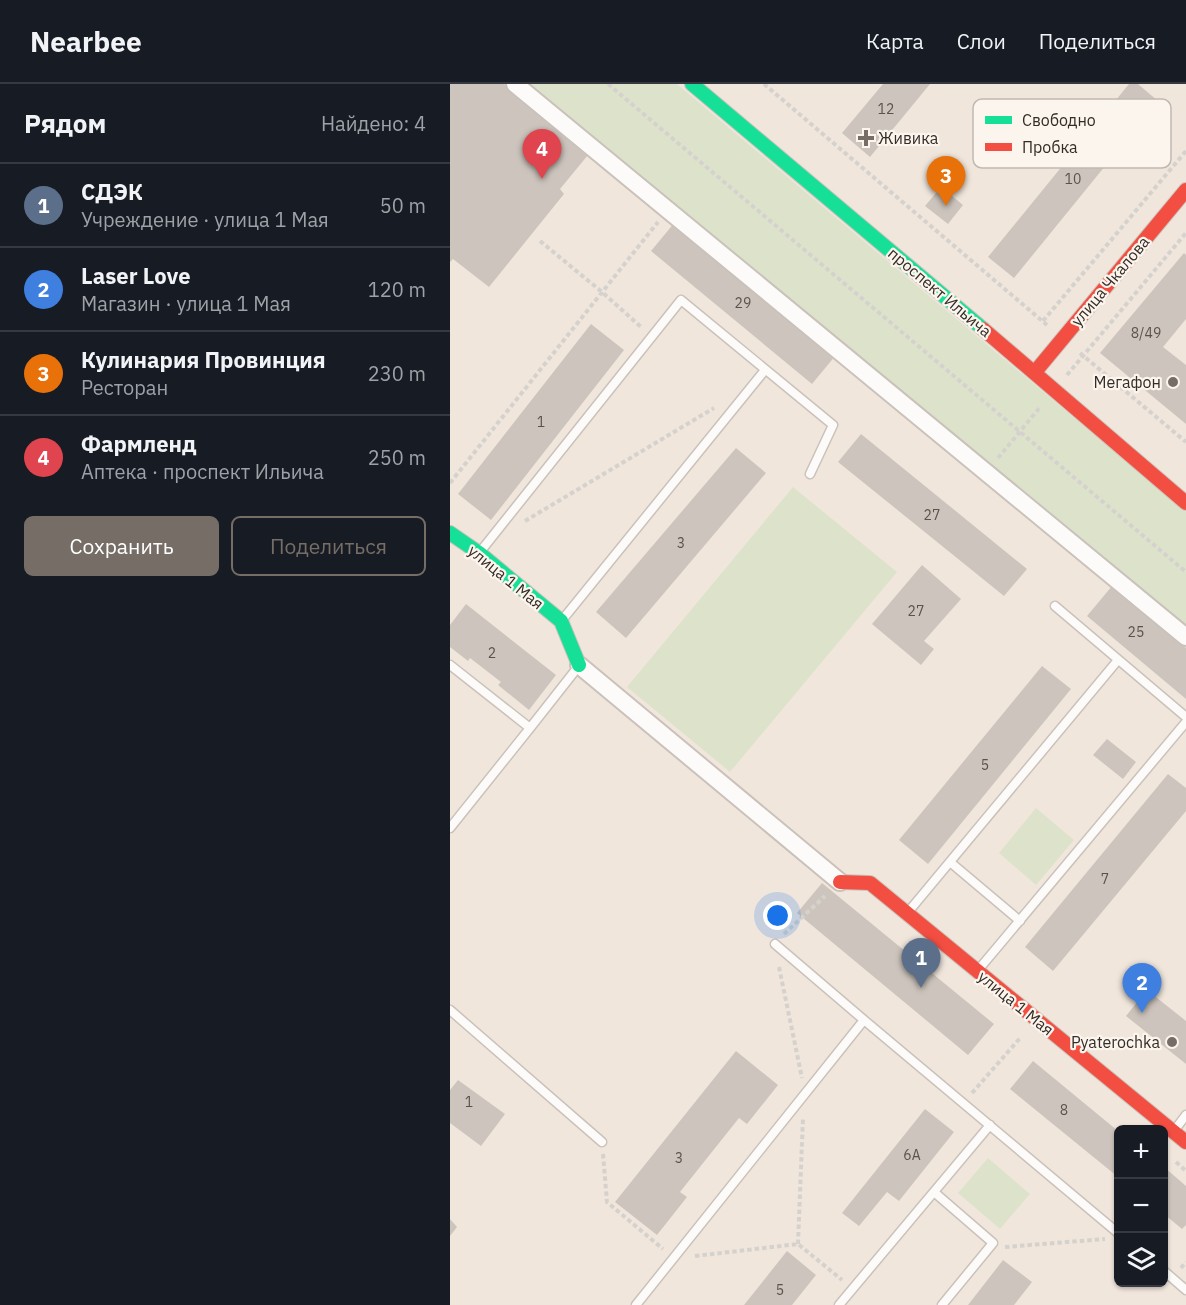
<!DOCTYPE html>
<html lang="ru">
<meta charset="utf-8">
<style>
body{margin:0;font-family:"IBM Plex Sans",sans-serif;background:#20242c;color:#f1f3f6}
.controls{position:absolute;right:18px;bottom:18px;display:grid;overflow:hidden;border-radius:9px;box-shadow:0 2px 4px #0004}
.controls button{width:54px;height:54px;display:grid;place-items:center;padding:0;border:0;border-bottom:2px solid #363941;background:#171b24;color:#f1f3f6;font:30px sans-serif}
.you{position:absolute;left:328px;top:832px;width:21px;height:21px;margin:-15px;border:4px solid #fff;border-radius:50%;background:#1a73e8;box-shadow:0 0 0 9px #1a73e833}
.badge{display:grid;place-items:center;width:39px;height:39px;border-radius:50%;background:#766e66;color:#fff;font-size:20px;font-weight:700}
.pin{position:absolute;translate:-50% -50px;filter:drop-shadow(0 2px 3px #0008)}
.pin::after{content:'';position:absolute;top:32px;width:21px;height:18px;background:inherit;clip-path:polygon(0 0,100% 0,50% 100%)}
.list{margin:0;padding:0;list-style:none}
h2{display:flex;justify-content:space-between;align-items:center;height:78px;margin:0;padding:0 24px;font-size:26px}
h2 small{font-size:20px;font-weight:400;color:#9ea1a6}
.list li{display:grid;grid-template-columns:39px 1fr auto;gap:18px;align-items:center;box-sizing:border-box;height:84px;padding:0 24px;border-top:2px solid #363941}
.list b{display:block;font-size:22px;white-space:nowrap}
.list p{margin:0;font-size:20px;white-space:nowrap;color:#9ea1a6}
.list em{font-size:20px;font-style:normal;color:#9ea1a6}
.actions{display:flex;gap:12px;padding:18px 24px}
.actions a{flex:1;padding:14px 0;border:2px solid #766e66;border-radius:9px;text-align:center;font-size:21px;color:#766e66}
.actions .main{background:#766e66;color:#fff}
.icon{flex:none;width:33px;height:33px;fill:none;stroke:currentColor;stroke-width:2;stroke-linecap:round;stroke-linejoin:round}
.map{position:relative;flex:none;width:736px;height:1221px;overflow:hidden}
header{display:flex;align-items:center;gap:36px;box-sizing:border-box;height:84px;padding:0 30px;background:#171b24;border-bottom:2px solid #363941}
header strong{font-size:28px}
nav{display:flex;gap:33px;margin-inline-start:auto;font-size:21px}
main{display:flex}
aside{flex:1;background:#171b24}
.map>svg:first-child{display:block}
.green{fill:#dde3cb}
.building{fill:#cdc5bd}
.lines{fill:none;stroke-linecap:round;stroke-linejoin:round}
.lane-casing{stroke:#cac2ba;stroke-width:11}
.street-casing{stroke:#cac2ba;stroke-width:20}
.fast-casing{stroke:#cac2ba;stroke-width:16}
.jam-casing{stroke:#cac2ba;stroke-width:16}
.path{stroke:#d5d2ce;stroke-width:4;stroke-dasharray:4.5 3;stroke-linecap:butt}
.lane{stroke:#fdfbfa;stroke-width:8}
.street{stroke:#fdfbfa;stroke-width:16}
.fast{stroke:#16e098;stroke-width:14}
.jam{stroke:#f24e42;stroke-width:14}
.poi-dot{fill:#766e66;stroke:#fcf5ee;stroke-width:2}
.labels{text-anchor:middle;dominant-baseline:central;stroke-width:4.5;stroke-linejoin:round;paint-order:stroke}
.number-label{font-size:14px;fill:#5a534c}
.poi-label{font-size:16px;fill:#342d27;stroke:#fcf5ee;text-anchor:end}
.street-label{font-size:16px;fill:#342d27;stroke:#fcf5ee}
.key{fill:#fcf5ee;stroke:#c0b9b2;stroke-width:1.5}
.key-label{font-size:16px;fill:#342d27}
</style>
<header>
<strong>Nearbee</strong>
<nav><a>Карта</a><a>Слои</a><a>Поделиться</a></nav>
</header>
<main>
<aside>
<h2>Рядом<small>Найдено: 4</small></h2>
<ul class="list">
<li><span class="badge" style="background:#5c6f8a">1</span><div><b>СДЭК</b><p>Учреждение · улица 1 Мая</p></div><em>50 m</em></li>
<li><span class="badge" style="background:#3f7fe0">2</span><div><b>Laser Love</b><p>Магазин · улица 1 Мая</p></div><em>120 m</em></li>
<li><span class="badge" style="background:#e8710a">3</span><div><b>Кулинария Провинция</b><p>Ресторан</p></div><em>230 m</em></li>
<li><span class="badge" style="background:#e0444e">4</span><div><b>Фармленд</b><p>Аптека · проспект Ильича</p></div><em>250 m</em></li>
</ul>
<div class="actions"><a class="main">Сохранить</a><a>Поделиться</a></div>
</aside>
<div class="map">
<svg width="736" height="1221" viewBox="0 0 736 1221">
<rect width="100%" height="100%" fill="#f0e6dc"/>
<!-- green -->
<path class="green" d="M 54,0 L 227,0 L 736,428 L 736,560 L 218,126 L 138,71 Z
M 343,403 L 447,488 L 280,688 L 177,603 Z
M 586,724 L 624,756 L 586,801 L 549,769 Z
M 538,1074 L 580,1110 L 550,1145 L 508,1109 Z"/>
<!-- building -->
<path class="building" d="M 0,0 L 54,0 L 138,71 L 110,105 L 114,110 L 39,203 L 3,175 L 0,178 Z
M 433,0 L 480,0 L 420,73 L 392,49 Z
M 679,0 L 688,0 L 708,17 L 564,194 L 538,173 Z
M 491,103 L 513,121 L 498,140 L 475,122 Z
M 225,138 L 386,271 L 362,300 L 201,167 Z
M 734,169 L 736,171 L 736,235 L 713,263 L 736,281 L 736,340 L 650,269 Z
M 141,240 L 174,266 L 41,436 L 8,410 Z
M 411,350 L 577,485 L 554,512 L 388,378 Z
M 286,364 L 316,389 L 176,554 L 146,528 Z
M 472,481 L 511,515 L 474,557 L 484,565 L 471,581 L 422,540 Z
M 662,502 L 736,564 L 736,615 L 637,532 Z
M 16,520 L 106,591 L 79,626 L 48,601 L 51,598 L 20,574 L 18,577 L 0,563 L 0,541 Z
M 592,582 L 621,605 L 478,780 L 449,756 Z
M 657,655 L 686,678 L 673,695 L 643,671 Z
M 718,690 L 736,704 L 736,727 L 603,887 L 575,863 Z
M 372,799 L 544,940 L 518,971 L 347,829 Z
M 697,906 L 736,937 L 736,980 L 676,932 Z
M 286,967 L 328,1001 L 297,1040 L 289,1034 L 230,1108 L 237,1113 L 207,1151 L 165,1118 Z
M 583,977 L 668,1047 L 668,1093 L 560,1005 Z
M 8,996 L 55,1030 L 31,1062 L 0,1039 L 0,1006 Z
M 475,1025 L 504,1048 L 449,1117 L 437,1108 L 409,1142 L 392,1129 Z
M 714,1083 L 736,1102 L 736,1141 L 732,1145 L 714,1130 Z
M 0,1135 L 7,1143 L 0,1152 Z
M 337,1167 L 366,1191 L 342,1221 L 294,1221 Z
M 553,1176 L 582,1198 L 564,1221 L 518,1221 Z"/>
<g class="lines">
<defs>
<path id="lane" d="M 30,468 L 231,216 L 383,341 L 360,390
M 605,522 L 736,633
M 113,535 L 315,286
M 0,581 L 80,644 L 128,583
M 0,744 L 80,644
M 500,778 L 570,837
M 459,827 L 668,576
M 325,860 L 414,936
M 529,885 L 736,638
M 0,926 L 152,1058
M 724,1047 L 736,1031
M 484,1108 L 543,1159 L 492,1221
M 714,1187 L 736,1206
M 186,1221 L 414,936 L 668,1149
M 389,1221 L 540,1041"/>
<path id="street" d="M 65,0 L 736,553
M 129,581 L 390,798"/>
<path id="fast" d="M 242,0 L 533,245
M 0,449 L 29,469 L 111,537 L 129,581"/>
<path id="jam" d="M 533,245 L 736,419
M 585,288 L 736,106
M 390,798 L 420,799 L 736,1058"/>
</defs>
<!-- lane casing -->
<use href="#lane" class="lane-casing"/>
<!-- street casing -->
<use href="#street" class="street-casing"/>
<!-- fast casing -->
<use href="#fast" class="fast-casing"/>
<!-- jam casing -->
<use href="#jam" class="jam-casing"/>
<!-- path -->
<path class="path" d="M 158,0 L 736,488
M 314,0 L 597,241
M 90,157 L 152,208 L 192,244
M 593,237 L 736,67
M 630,269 L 736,358
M 617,291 L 736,149
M 548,374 L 591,322
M 0,399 L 208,138
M 75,437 L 264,324
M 334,850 L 375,812
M 329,883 L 352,994
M 522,1009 L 571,953
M 153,1070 L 157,1118 L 213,1165
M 726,1078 L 736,1087
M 348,1160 L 353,1034
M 555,1163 L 655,1155
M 245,1172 L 348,1160 L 392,1196
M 731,1184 L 736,1178"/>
<!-- lane -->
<use href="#lane" class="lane"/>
<!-- street -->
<use href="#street" class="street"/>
<!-- fast -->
<use href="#fast" class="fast"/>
<!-- jam -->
<use href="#jam" class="jam"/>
</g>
<!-- markers -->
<g class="poi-dot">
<path d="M413 45h6v6h6v6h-6v6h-6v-6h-6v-6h6z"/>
<circle cx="723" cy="298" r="6"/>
<circle cx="722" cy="958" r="6"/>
</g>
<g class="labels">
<!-- number labels -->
<g class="number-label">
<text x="436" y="25">12</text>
<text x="623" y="95">10</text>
<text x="293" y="219">29</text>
<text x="696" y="249">8/49</text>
<text x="91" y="338">1</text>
<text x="482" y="431">27</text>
<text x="231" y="459">3</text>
<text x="466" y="527">27</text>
<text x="686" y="548">25</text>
<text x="42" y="569">2</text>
<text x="535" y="681">5</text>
<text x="655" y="795">7</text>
<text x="19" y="1018">1</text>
<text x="614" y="1026">8</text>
<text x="462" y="1071">6А</text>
<text x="229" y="1074">3</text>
<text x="330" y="1206">5</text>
</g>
<!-- poi labels -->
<g class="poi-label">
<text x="428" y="54" text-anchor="start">Живика</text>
<text x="711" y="298">Мегафон</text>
<text x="710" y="958">Pyaterochka</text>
</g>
<!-- street labels -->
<g class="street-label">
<text transform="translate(660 197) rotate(-50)">улица Чкалова</text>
<text transform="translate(490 208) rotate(40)">проспект Ильича</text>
<text transform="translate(56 493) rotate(39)">улица 1 Мая</text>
<text transform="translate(566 919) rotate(39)">улица 1 Мая</text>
</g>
</g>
<!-- legend -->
<rect x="523" y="15" width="198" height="69" rx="9" class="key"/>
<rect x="535" y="32" width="27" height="8" fill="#16e098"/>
<rect x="535" y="59" width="27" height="8" fill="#f24e42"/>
<g class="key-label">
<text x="572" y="42">Свободно</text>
<text x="572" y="69">Пробка</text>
</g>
</svg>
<div class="controls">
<button>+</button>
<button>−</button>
<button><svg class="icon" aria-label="layers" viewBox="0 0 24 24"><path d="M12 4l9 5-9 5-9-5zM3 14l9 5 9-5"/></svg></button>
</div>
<div class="you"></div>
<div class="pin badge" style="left:471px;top:904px;background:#5c6f8a">1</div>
<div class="pin badge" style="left:692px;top:929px;background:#3f7fe0">2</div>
<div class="pin badge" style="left:496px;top:122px;background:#e8710a">3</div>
<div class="pin badge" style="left:92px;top:95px;background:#e0444e">4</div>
</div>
</main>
